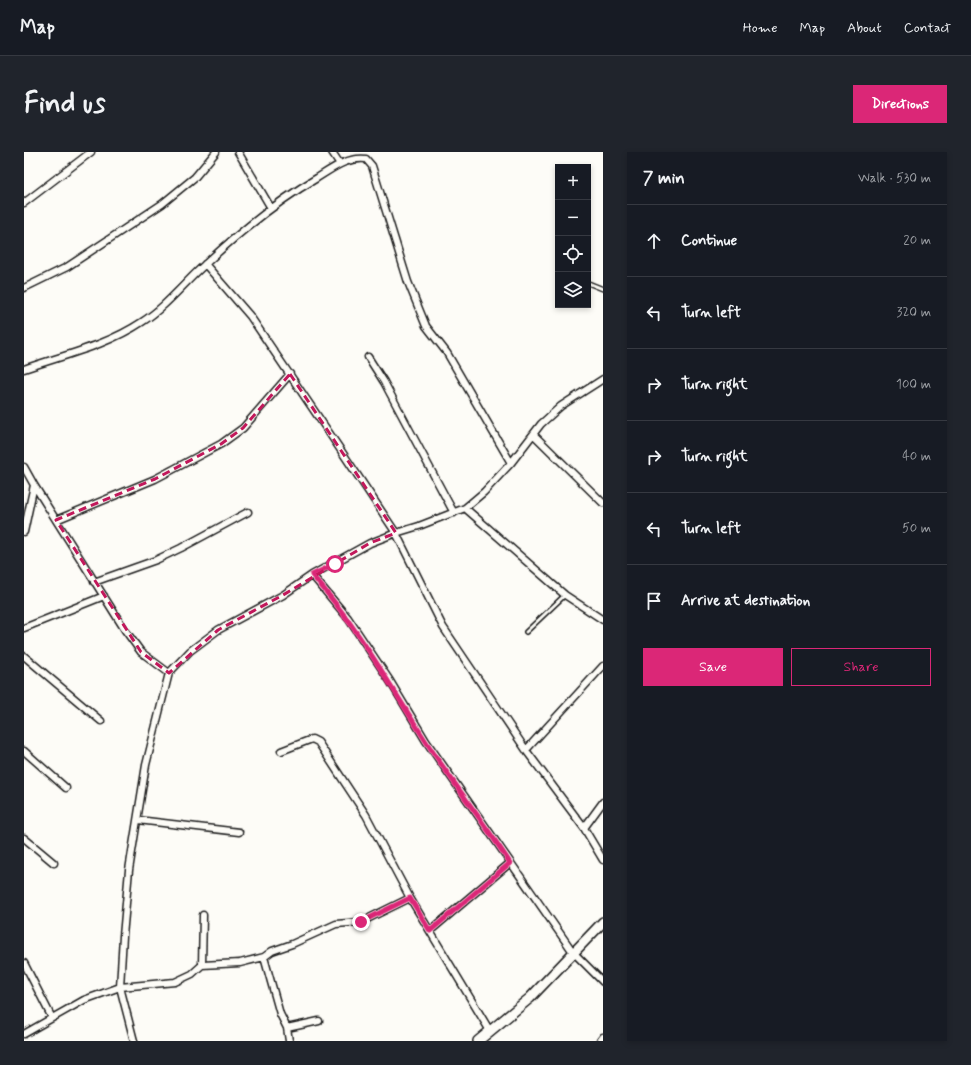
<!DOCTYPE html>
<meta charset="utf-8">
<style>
body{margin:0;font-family:Mynerve,sans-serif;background:#20242c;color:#f1f3f6}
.controls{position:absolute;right:12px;top:12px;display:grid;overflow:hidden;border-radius:0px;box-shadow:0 2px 6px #0003}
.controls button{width:36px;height:36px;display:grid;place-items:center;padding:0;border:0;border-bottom:1px solid #363941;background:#171b24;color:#f1f3f6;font:20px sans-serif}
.stop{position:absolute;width:12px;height:12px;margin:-9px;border:3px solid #db2777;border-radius:50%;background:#fff}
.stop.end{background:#db2777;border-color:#fff;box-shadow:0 1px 4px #0008}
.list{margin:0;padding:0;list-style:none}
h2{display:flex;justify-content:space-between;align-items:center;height:52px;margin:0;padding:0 16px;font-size:17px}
h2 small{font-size:13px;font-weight:400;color:#9ea1a6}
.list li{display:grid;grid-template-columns:26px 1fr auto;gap:12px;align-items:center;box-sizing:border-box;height:72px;padding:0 16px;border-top:1px solid #363941}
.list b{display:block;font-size:15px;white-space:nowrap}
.list em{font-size:13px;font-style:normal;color:#9ea1a6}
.actions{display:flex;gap:8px;padding:12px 16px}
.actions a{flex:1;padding:9px 0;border:1px solid #db2777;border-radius:0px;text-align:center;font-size:14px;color:#db2777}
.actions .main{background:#db2777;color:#fff}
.icon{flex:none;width:22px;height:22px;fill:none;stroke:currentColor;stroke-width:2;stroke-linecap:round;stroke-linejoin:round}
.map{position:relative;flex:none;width:579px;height:889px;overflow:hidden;border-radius:0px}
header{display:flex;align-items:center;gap:24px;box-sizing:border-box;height:56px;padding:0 20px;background:#171b24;border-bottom:1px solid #363941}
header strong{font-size:19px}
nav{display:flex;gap:22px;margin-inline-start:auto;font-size:14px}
.intro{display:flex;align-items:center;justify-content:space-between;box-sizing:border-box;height:96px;padding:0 24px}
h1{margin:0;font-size:28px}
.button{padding:10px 18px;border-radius:0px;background:#db2777;color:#fff;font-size:14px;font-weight:700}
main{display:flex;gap:24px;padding:0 24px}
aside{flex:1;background:#171b24;border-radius:0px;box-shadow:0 2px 6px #0003}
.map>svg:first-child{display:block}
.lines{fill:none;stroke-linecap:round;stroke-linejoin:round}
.lane-casing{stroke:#1c1c1c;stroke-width:6}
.street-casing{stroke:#1c1c1c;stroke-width:9}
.secondary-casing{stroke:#1c1c1c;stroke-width:12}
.lane{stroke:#fdfcf7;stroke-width:3}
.street{stroke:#fdfcf7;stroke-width:6}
.secondary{stroke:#fdfcf7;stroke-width:9}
.route{stroke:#db2777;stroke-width:5}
.marked{fill:none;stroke:#c2185b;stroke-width:3;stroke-dasharray:8 5;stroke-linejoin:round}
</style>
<header>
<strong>Map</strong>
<nav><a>Home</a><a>Map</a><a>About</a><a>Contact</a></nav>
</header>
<div class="intro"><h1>Find us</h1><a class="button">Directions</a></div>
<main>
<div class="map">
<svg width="579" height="889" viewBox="0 0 579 889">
<rect width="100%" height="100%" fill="#fdfcf7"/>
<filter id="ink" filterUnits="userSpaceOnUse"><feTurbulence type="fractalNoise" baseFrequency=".025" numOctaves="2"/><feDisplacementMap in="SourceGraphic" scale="8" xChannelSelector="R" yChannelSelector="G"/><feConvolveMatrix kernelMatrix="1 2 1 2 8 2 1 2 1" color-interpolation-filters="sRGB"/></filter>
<g filter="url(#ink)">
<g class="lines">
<defs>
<path id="lane" d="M 564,131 L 579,137
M 502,480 L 541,443"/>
<path id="street" d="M 214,0 L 247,56
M 308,0 L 316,12
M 0,51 L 67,0
M 181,112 L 226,164 L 314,294 L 372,381 L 419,475 L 504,601 L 560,676 L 579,708
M 0,136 L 43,115 L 138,52 L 171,25 L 192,0
M 344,205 L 360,230 L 430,361
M 0,217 C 40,203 82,194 118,170 C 140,156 157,135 176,117 C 212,83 250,51 293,26 C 309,16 323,5 342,7 L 348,14 L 384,130 L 402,174 L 423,201 L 487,311
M 510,283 L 579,351
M 0,315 L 10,333 L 0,380
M 10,333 L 101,478 L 117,500 L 145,521 L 122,613 L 105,718 L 99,784 L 96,835 L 110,889
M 441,356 L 541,443 L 579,468
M 32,368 L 131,327 L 197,292 L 219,276 L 266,222
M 288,423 L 324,466 L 366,529 L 402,589 L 549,800 L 579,830
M 70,430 L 132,408 L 157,396 L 224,360
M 0,476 L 80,444
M 0,504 L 77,569
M 145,521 L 166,499 L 194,478 L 259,443 L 288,423 L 346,391 L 372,381 L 395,374 L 441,356 L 460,340 L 487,311 L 517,272 L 537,254 L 579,227
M 502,598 L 579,514
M 0,599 L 42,636
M 257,599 L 288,587 L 294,590 L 342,663 L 386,746 L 466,879
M 114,668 L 215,680
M 560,676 L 579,650
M 0,686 L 30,711
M 406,779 L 486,711
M 240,805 L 248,799 L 268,792 L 312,772 L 337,770 L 386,746
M 0,811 L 28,866
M 178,813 L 179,763
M 263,876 L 295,869
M 0,882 L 60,848 L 96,835 L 151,830 L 168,822 L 178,813 L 216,811 L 240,805 L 256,862 L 263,876 L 265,889
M 576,889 L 579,885"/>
<path id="secondary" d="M 454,889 L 506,846 L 579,770"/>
</defs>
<!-- lane casing -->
<use href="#lane" class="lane-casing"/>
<!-- street casing -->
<use href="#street" class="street-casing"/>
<!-- secondary casing -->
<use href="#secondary" class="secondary-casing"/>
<!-- lane -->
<use href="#lane" class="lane"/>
<!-- street -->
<use href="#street" class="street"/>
<!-- secondary -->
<use href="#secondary" class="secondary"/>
</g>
</g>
<g class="lines" filter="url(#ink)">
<!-- route -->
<path class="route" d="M 311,412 L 288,423 C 333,474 365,532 401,588 C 428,630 459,669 486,711 L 406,779 L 386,746 L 337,770"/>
</g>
<!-- marked area -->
<path class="marked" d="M 266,222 L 372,381 L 346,391 L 259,443 L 194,478 L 145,521 L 117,500 L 32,368 L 131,327 L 197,292 L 219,276 Z"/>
</svg>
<div class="controls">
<button>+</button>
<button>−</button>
<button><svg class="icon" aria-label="locate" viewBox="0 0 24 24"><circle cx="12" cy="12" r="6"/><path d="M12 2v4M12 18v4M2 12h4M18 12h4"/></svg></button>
<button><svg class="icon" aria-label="layers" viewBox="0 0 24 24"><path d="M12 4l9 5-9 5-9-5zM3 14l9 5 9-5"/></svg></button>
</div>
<div class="stop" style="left:311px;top:412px"></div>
<div class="stop end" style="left:337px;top:770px"></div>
</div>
<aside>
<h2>7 min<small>Walk · 530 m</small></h2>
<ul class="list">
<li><svg class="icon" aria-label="ahead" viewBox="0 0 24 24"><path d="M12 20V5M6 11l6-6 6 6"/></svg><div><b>Continue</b></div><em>20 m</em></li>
<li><svg class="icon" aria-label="left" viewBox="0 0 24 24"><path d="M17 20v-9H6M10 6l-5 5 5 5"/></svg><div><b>Turn left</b></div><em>320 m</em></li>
<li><svg class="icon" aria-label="right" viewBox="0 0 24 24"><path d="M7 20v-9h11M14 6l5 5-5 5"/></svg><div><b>Turn right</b></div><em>100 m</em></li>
<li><svg class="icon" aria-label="right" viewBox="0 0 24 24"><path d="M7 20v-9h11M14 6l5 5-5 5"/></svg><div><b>Turn right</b></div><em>40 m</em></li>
<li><svg class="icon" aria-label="left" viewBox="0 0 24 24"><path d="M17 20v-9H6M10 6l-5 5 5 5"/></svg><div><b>Turn left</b></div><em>50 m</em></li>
<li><svg class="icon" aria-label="arrive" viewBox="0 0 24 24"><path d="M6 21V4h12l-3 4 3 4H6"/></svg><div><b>Arrive at destination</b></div></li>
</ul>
<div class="actions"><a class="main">Save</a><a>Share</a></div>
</aside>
</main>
